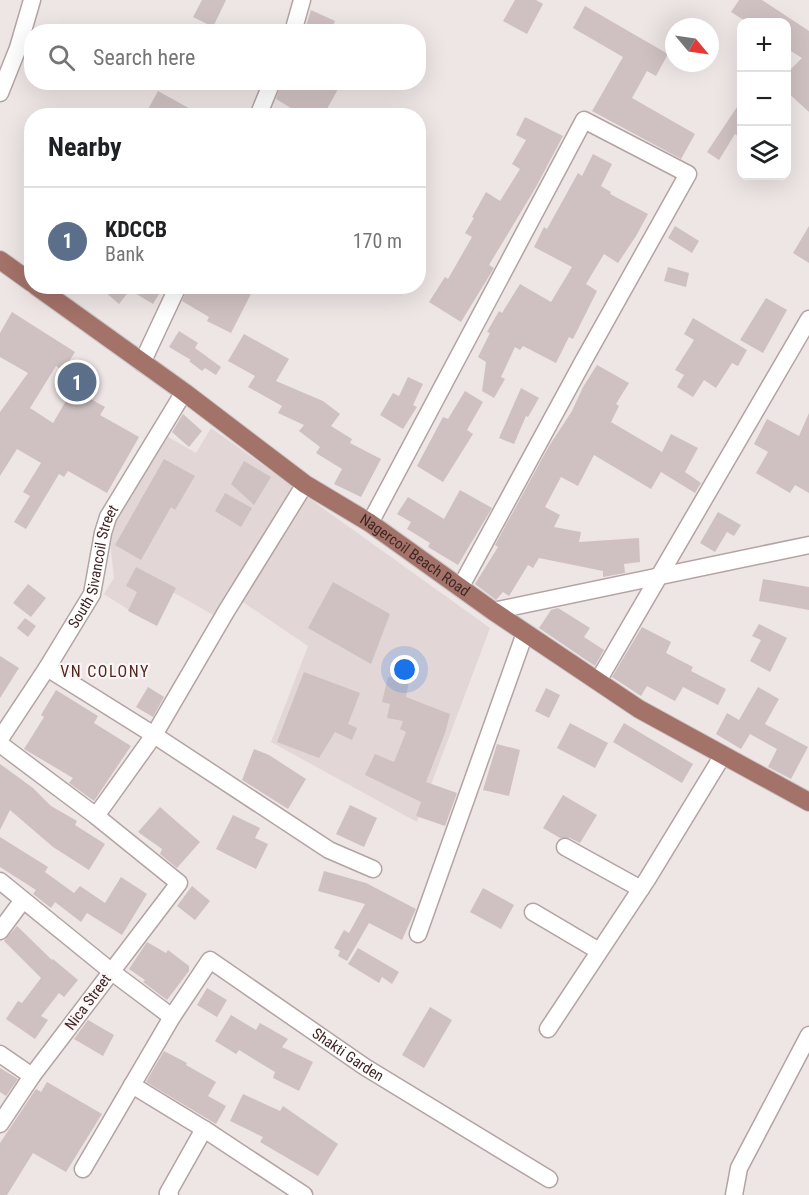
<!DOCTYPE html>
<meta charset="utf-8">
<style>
body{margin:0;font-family:"Roboto Condensed",sans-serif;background:#f2f2f2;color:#202124}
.controls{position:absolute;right:18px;top:18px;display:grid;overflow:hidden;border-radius:12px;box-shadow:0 6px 24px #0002}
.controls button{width:54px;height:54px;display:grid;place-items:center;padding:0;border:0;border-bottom:2px solid #e0e0e0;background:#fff;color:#202124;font:30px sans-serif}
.compass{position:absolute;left:665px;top:18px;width:54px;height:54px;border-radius:50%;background:#fff;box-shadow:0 6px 24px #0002;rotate:119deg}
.you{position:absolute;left:405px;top:670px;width:21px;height:21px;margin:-15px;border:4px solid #fff;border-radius:50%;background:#1a73e8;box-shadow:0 0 0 9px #1a73e833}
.badge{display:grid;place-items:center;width:39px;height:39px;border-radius:50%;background:#0b8043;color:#fff;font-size:20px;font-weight:700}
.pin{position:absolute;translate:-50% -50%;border:3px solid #fff;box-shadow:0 2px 6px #0006}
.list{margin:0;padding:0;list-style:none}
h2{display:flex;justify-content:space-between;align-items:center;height:78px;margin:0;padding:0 24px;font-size:26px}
h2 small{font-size:20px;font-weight:400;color:#757577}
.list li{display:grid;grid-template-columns:39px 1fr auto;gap:18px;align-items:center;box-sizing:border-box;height:108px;padding:0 24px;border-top:2px solid #e0e0e0}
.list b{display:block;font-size:22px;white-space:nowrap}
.list p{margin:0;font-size:20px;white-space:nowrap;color:#757577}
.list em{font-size:20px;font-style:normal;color:#757577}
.icon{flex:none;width:33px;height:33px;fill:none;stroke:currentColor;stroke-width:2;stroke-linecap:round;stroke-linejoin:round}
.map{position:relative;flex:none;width:809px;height:1195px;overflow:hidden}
.search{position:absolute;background:#fff;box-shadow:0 6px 24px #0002;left:24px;top:24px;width:402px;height:66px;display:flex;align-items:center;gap:15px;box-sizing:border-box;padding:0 21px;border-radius:24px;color:#757577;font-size:22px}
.panel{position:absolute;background:#fff;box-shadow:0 6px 24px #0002;left:24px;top:108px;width:402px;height:186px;border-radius:24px}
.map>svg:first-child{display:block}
.built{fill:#e2d6d6}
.building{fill:#cfc1c2}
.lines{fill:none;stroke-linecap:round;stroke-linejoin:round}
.minor-casing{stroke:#b3a4a3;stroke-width:19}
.major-casing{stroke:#cac3c2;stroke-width:20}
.minor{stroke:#fff;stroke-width:16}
.major{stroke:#a37269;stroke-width:18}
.labels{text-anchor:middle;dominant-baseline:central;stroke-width:4.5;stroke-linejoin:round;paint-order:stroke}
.street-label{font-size:15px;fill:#402724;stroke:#faf5f6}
.neighbourhood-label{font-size:16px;letter-spacing:1.5px;fill:#53271f;stroke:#faf5f6}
</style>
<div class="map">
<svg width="809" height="1195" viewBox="0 0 809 1195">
<rect width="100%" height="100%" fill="#eee5e5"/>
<!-- built -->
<path class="built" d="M 211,428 L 490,628 L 417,822 L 271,742 L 308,646 L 231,594 L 217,617 L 162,586 L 143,619 L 104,594 L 114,578 L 109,531 L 168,437 L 196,453 Z"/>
<!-- building -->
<path class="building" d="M 202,0 L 226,0 L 213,27 L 193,17 Z
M 515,0 L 536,0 L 543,4 L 527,34 L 503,21 Z
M 739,0 L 762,0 L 809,31 L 809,112 L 786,91 L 786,74 L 802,58 L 786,48 L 786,22 L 747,22 L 731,12 Z
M 585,6 L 668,54 L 656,76 L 647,71 L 632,98 L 695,134 L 681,159 L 592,111 L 623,57 L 573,28 Z
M 311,10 L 335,21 L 330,32 L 304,32 Z
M 282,82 L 342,82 L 323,116 L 304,116 L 276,99 Z
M 158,91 L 203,116 L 155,116 L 147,111 Z
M 741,101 L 741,138 L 735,134 L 719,160 L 707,152 Z
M 525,117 L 563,136 L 536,187 L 489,265 L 494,268 L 461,322 L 429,302 L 445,277 L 448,279 L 472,237 L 465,233 L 474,218 L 472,217 L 486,192 L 500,201 L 520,169 L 512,164 L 526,140 L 516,135 Z
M 593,154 L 612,164 L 601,186 L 611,192 L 610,194 L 648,214 L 636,236 L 618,263 L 604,254 L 586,284 L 597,291 L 573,339 L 569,337 L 556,363 L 523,346 L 520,350 L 515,347 L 501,377 L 505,379 L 494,398 L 482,391 L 486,362 L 478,357 L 490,333 L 487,332 L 499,311 L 502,313 L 520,284 L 551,302 L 572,267 L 534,247 L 544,227 L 547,229 L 578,173 L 582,176 Z
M 675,226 L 699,241 L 692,253 L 668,238 Z
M 809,226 L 809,263 L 793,253 Z
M 668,267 L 689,273 L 686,287 L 664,281 Z
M 98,286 L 166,286 L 164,291 L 162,289 L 153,304 L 130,290 L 119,304 Z
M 188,286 L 255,286 L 231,333 L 207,321 L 209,317 L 182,301 Z
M 766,298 L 787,310 L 763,353 L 740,340 Z
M 12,312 L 75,352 L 63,371 L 56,366 L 30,408 L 53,423 L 73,389 L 105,407 L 100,415 L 139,437 L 107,493 L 68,471 L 64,477 L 59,474 L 26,529 L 14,522 L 30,496 L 23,492 L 41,463 L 17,449 L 0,476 L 0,412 L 28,373 L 0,357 L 0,333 Z
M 693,318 L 747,350 L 738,366 L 732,363 L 716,388 L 704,380 L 693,397 L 677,387 L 684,375 L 675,370 L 694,340 L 684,334 Z
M 179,331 L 198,343 L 195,348 L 221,367 L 216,375 L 205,368 L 202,371 L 189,361 L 191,360 L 169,347 Z
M 244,334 L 289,359 L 276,381 L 323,401 L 340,414 L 331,426 L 352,439 L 350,443 L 381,459 L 361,497 L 334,484 L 342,469 L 316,453 L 320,447 L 299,431 L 304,425 L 278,413 L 282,406 L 248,387 L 255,376 L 228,361 Z
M 597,365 L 629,383 L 616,404 L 619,406 L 611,422 L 662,452 L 671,434 L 698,448 L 685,472 L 701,483 L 695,493 L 661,472 L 651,489 L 594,455 L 578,486 L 561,477 L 545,507 L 560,515 L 554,527 L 581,532 L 579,542 L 639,538 L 640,562 L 624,564 L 625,573 L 603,577 L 603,571 L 539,558 L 533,568 L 528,565 L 509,596 L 503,592 L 496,600 L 475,584 L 498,547 L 495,545 L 549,446 L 572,411 L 583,387 Z
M 408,377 L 423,384 L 413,405 L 417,407 L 403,429 L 380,415 L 393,393 L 399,396 Z
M 521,388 L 539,398 L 528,417 L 526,416 L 514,444 L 499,438 Z
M 465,391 L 483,402 L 467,430 L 473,434 L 443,482 L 417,466 L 443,417 L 448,419 Z
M 809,413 L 809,493 L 795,485 L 790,493 L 756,473 L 768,452 L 754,444 L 767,419 L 799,436 Z
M 183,414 L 202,431 L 189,447 L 172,432 Z
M 164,459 L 195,476 L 175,510 L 171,507 L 141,560 L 115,545 Z
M 244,461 L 271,477 L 254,505 L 231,484 Z
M 460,490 L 492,508 L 458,565 L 428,547 L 430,543 L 407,529 L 411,522 L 397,514 L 408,497 L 444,519 Z
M 225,493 L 252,508 L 241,527 L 215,511 Z
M 718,512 L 741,525 L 734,536 L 727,532 L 715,552 L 700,543 Z
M 136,567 L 176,588 L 157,626 L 128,611 L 137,592 L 126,586 Z
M 763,579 L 809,587 L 809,610 L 759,601 Z
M 333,582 L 390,614 L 371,664 L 308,628 Z
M 28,584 L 46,598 L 31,617 L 13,603 Z
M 558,608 L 590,628 L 584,637 L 604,650 L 595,666 L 539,628 L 551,610 Z
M 25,618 L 36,626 L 28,637 L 17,628 Z
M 759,624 L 787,638 L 770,672 L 750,661 L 761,640 L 752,636 Z
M 642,627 L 671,642 L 666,653 L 693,667 L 691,671 L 726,689 L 718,705 L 683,687 L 675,701 L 647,686 L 641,696 L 612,677 Z
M 0,656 L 19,668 L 0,698 Z
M 304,672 L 360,693 L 348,724 L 357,728 L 352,740 L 335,732 L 319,758 L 277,742 Z
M 388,677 L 409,681 L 406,697 L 450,714 L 445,733 L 426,782 L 457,793 L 445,826 L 416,816 L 421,802 L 365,775 L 375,754 L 394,762 L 406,732 L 400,729 L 403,721 L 387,718 L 390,704 L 382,702 Z
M 148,687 L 164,697 L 153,717 L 136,707 Z
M 758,687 L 779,699 L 765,724 L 808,747 L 791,779 L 768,767 L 777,749 L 750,734 L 741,749 L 716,734 L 727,713 L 739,720 Z
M 546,688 L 560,695 L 549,718 L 535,711 Z
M 56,690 L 98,716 L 94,723 L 131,746 L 94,801 L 69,783 L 73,778 L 24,749 L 44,717 L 41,715 Z
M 570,723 L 608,743 L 595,768 L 557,748 Z
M 624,723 L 693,764 L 682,783 L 613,742 Z
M 497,744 L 520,750 L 509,796 L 483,790 Z
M 254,749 L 269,755 L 306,779 L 288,809 L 242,780 Z
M 0,764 L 33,788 L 51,806 L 77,821 L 75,825 L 105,844 L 89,870 L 53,847 L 10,810 L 0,830 Z
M 563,795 L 597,815 L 580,843 L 570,838 L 560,838 L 543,828 Z
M 350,805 L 377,818 L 364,847 L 336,834 Z
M 160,807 L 200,842 L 177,868 L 160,854 L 162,849 L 138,832 Z
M 233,815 L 260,828 L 255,838 L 268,844 L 256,869 L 216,849 Z
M 0,837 L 48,867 L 45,872 L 74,893 L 80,886 L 105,903 L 121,877 L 147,894 L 122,935 L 87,913 L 81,922 L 55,902 L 51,908 L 33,894 L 36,890 L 0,867 Z
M 324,871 L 366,883 L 416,909 L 402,940 L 369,923 L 347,961 L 338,956 L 340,951 L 334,948 L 344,930 L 349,933 L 365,904 L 318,891 Z
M 192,886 L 210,901 L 195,920 L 177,906 Z
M 483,888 L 514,905 L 501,929 L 470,912 Z
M 17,926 L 52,960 L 53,959 L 78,980 L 64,997 L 59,993 L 41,1016 L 48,1020 L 35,1039 L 6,1019 L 18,1001 L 22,1003 L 41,978 L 4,941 Z
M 147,942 L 166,953 L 168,950 L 189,966 L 189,971 L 167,1000 L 143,982 L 145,980 L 129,969 Z
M 358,948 L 399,972 L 392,984 L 382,977 L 379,983 L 348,964 Z
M 207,988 L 227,1000 L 217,1017 L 197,1005 Z
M 430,1007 L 452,1020 L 424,1068 L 402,1055 Z
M 231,1015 L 256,1030 L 260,1023 L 288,1039 L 282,1047 L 313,1062 L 299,1091 L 273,1078 L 275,1072 L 239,1050 L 236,1054 L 215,1041 Z
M 88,1020 L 114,1035 L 103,1056 L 74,1039 Z
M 164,1051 L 187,1063 L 186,1065 L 216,1082 L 208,1096 L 226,1106 L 216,1124 L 146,1082 Z
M 0,1068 L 18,1079 L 6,1096 L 0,1092 Z
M 47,1082 L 102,1114 L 66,1172 L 33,1153 L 7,1195 L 0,1195 L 0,1143 L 36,1089 L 41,1092 Z
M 243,1094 L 280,1111 L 283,1106 L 338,1144 L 318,1176 L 260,1142 L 263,1137 L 230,1121 Z"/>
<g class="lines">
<defs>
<g id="minor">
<path d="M 293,32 L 302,0"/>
<path d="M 0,93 L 18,48 L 32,0"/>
<path d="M 258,116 L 272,82"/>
<path d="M 142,363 L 178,286"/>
<path d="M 370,523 L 584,120 L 688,174 L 585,358 L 460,588"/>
<path d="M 493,611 L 809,545"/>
<path d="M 47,668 L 154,735 L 329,850 L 373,869"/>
<path d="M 598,681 L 809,319"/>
<path id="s1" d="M 0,739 L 47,668 L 92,594 L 103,533 L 108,517 L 184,392"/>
<path d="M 0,744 L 96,816 L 179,883 L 32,1076 L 0,1124"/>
<path d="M 96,816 L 154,735 L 227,610 L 305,484"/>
<path d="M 565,847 L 641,889"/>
<path d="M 0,881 L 112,972 L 172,1017"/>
<path d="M 533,912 L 599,951"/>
<path d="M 0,931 L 23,900"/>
<path d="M 418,934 L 525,633"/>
<path d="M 548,1029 L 648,878 L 723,755"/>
<path d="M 0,1054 L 32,1076"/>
<path d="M 132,1085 L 204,1129 L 304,1195"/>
<path id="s2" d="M 83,1169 L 172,1017 L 210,960 L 365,1067 L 549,1179"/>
<path d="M 170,1195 L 168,1193 L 204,1129"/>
<path d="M 734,1195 L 739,1168 L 809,1035"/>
</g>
<g id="major">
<path d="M 0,260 L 32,283"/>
<path id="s3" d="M 36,286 L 184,392 L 305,484 L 370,523 L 493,611 L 639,709 L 809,802"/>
</g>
</defs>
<!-- minor casing -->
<use href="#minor" class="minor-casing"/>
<!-- major casing -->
<use href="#major" class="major-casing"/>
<!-- minor -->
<use href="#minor" class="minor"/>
<!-- major -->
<use href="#major" class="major"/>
</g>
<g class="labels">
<!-- street labels -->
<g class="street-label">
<text stroke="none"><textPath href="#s3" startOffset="465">Nagercoil Beach Road</textPath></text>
<text stroke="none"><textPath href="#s1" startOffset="198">South Sivancoil Street</textPath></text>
<text transform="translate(88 1002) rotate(-53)">Nica Street</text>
<text stroke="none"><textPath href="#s2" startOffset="412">Shakti Garden</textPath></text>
</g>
<!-- neighbourhood labels -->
<g class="neighbourhood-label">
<text x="105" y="671">VN COLONY</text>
</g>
</g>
</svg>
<div class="controls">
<button>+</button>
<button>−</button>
<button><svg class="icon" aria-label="layers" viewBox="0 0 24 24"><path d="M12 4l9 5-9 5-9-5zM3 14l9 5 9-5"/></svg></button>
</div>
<svg class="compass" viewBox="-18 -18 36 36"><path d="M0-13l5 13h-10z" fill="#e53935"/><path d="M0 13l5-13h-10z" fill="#757577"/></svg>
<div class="you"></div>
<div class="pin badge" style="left:77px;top:382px;background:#5c6f8a">1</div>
<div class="search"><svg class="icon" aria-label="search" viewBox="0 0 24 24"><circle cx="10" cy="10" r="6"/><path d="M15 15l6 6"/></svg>Search here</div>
<section class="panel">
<h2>Nearby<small></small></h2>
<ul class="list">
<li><span class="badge" style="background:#5c6f8a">1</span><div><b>KDCCB</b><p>Bank</p></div><em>170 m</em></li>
</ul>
</section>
</div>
